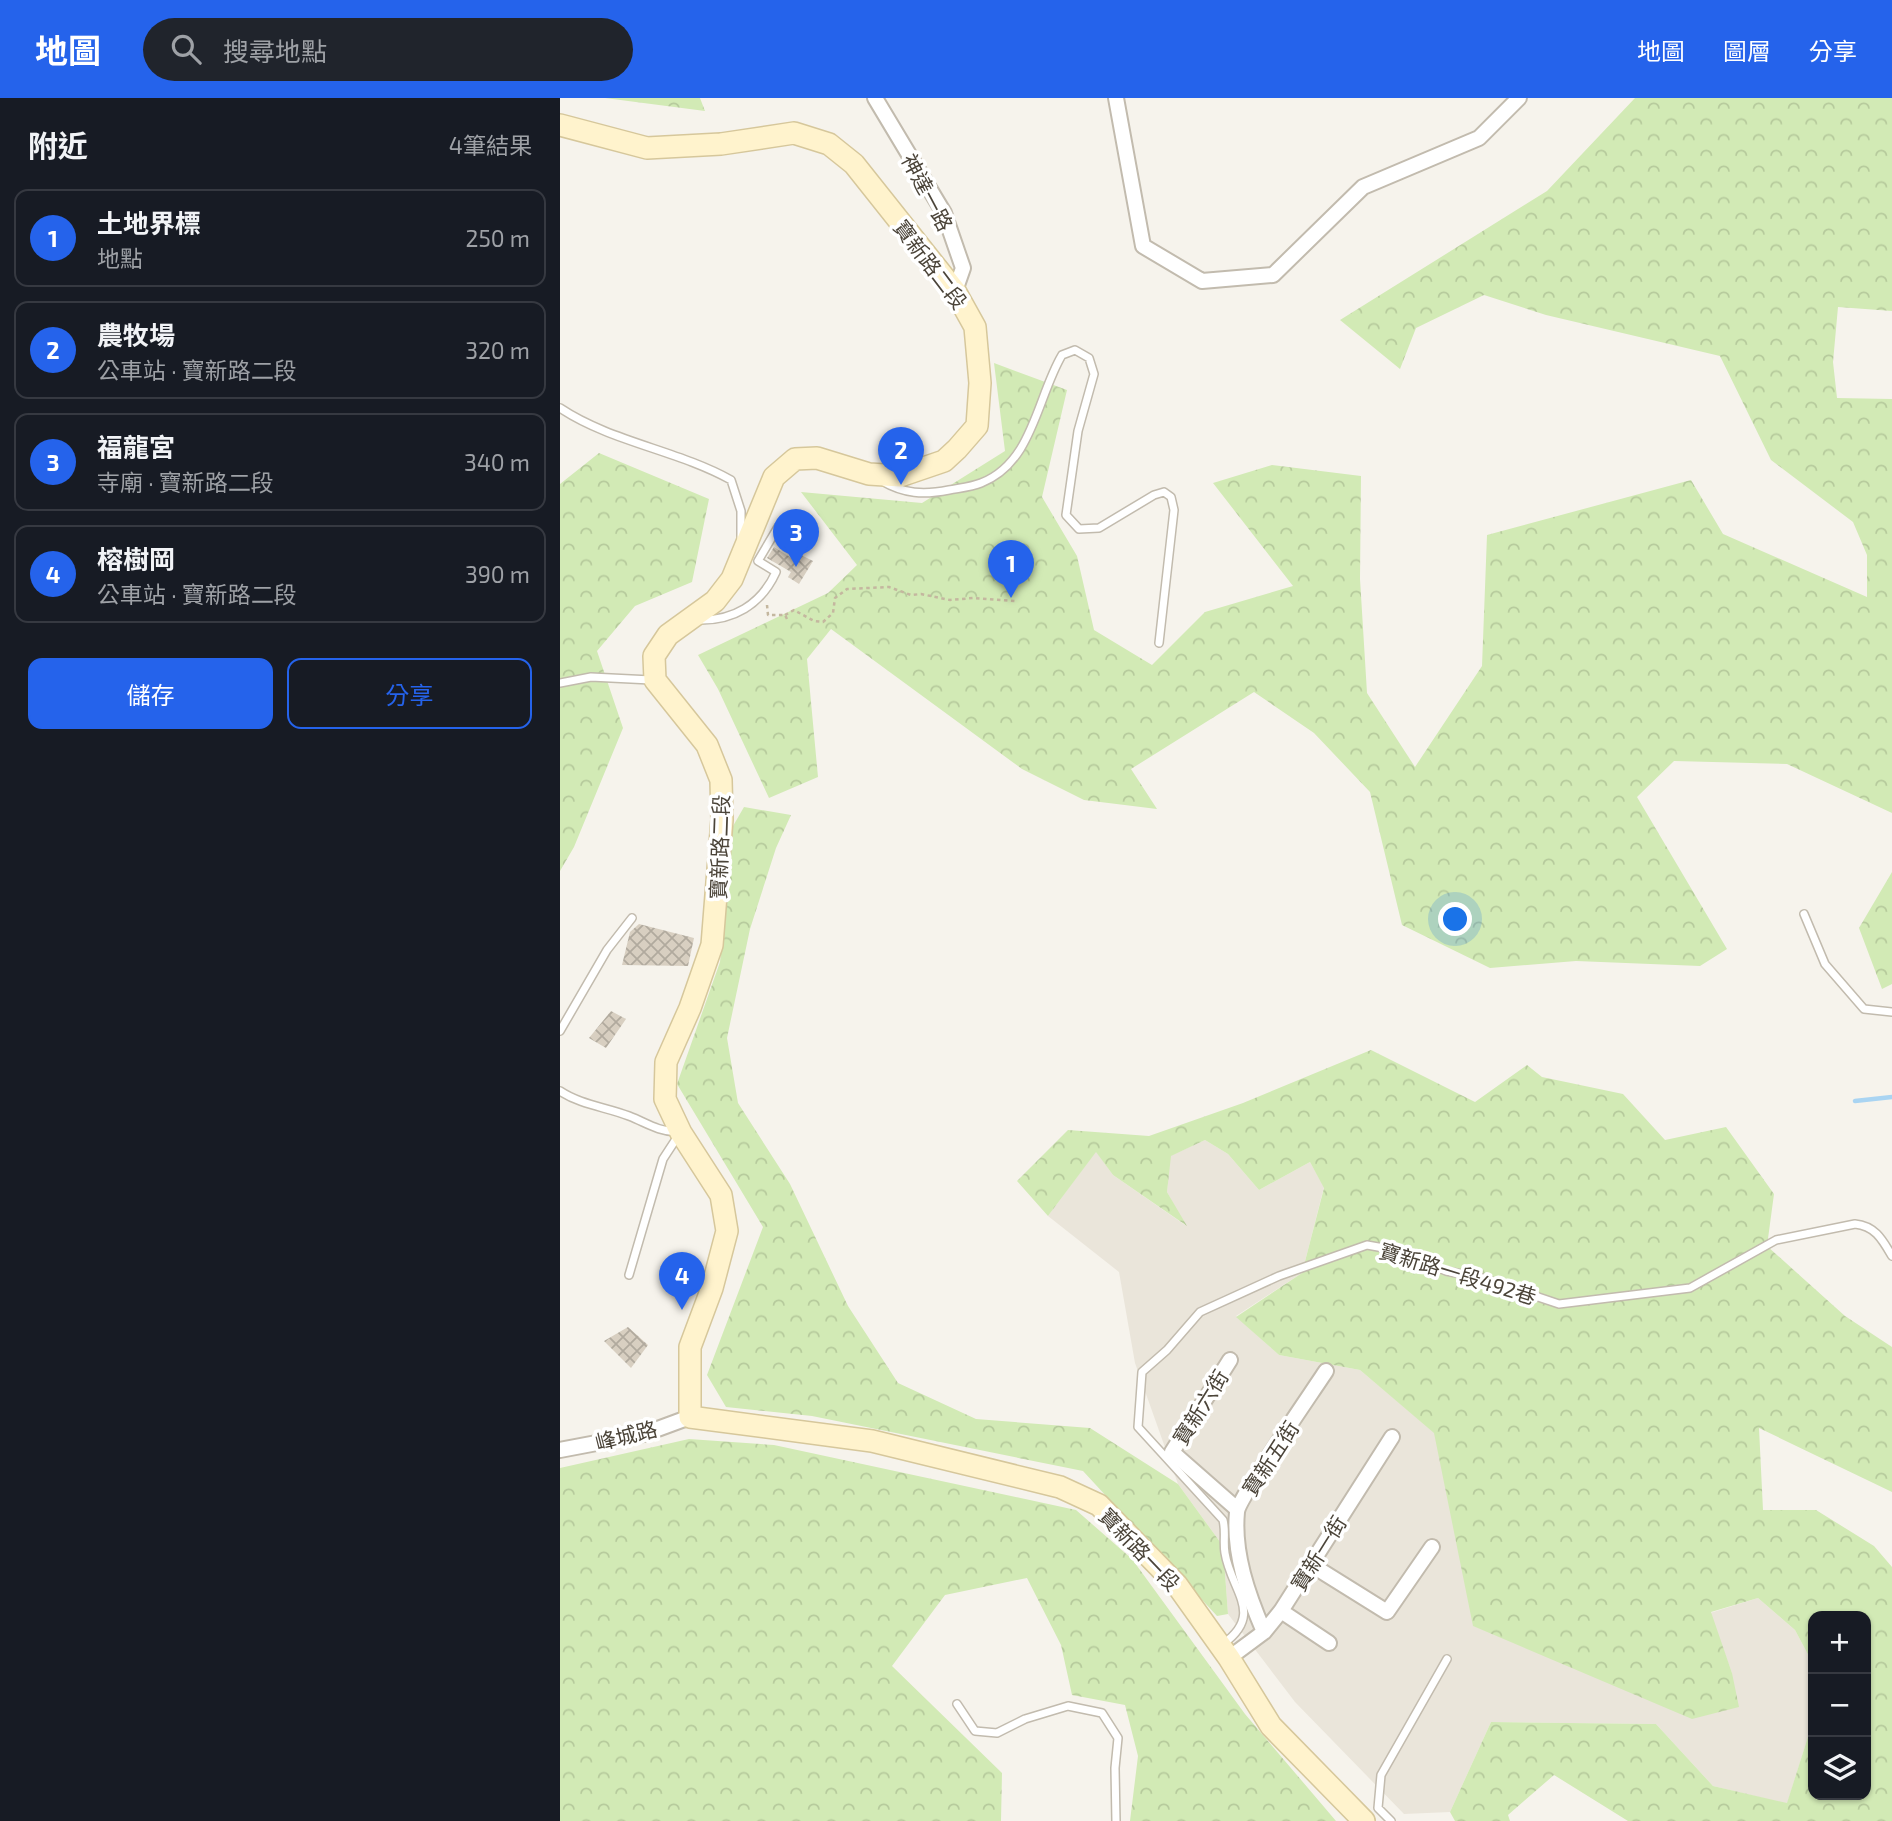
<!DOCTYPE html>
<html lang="zh-TW">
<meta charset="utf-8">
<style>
body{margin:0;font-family:"Exo 2","Noto Sans TC",sans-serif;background:#20242c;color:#f1f3f6}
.controls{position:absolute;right:21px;bottom:21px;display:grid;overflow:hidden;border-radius:14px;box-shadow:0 2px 5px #0004}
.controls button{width:63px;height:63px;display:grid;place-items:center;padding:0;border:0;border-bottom:2px solid #363941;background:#171b24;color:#f1f3f6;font:35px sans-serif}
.you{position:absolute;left:896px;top:822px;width:24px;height:24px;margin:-18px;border:5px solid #fff;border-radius:50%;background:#1a73e8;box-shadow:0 0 0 10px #1a73e833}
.badge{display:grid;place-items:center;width:46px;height:46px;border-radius:50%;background:#2563eb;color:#fff;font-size:23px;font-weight:700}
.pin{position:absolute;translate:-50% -58px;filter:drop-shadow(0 2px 4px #0008)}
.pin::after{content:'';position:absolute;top:37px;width:24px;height:21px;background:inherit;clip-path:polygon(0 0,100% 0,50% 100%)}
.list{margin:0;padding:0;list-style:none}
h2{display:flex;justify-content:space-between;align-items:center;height:91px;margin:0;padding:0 28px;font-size:30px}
h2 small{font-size:23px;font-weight:400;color:#9ea1a6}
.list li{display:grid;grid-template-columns:46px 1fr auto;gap:21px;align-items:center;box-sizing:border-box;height:98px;margin:0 14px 14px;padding:0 14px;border:2px solid #363941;border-radius:14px}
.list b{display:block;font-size:26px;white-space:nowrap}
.list p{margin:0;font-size:23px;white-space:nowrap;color:#9ea1a6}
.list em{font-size:23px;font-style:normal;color:#9ea1a6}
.actions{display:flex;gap:14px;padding:21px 28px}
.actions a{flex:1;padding:16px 0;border:2px solid #2563eb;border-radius:14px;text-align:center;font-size:24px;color:#2563eb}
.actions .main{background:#2563eb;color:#fff}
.icon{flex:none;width:38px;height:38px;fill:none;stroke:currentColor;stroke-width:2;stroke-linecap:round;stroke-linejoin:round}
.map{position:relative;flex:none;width:1332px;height:1723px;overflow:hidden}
header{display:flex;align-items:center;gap:42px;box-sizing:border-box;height:98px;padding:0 35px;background:#2563eb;color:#fff}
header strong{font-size:33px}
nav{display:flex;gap:38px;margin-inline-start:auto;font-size:24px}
.search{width:490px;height:63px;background:#20242c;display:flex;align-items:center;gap:18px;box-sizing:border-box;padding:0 24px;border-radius:38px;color:#9ea1a6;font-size:26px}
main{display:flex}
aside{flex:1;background:#171b24}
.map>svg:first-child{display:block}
.residential{fill:#eae5da}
.forest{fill:url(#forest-crowns)}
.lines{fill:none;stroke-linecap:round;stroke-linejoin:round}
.stream{stroke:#a9d4f2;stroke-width:4.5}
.building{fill:url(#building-cross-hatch)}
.lane-casing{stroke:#c2bbae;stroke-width:10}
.street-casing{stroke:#c2bbae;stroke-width:18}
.secondary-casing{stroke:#d6c79b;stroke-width:24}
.path{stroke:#c4b79f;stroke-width:2.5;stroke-dasharray:3.5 3.5;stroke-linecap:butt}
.lane{stroke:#fff;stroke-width:7}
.street{stroke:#fff;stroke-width:14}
.secondary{stroke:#fff3cd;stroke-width:21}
.labels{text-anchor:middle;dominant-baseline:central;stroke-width:7;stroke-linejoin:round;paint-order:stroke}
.street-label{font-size:21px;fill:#4b4439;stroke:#fff}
</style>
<header>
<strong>地圖</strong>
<div class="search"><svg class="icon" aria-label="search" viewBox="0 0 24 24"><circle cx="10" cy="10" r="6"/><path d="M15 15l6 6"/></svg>搜尋地點</div>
<nav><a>地圖</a><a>圖層</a><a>分享</a></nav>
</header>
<main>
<aside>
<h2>附近<small>4筆結果</small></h2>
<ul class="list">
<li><span class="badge">1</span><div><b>土地界標</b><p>地點</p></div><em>250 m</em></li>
<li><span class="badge">2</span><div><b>農牧場</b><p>公車站 · 寶新路二段</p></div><em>320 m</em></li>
<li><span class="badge">3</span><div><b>福龍宮</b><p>寺廟 · 寶新路二段</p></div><em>340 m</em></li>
<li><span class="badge">4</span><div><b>榕樹岡</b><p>公車站 · 寶新路二段</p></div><em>390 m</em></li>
</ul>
<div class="actions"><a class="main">儲存</a><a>分享</a></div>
</aside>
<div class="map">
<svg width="1332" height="1723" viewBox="0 0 1332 1723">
<defs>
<pattern id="forest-crowns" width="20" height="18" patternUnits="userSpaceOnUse" patternTransform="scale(1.75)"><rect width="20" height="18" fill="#d2eab5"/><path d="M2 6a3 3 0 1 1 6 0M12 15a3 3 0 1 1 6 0" fill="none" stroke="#b6ca9c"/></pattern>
<pattern id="building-cross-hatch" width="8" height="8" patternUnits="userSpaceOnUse" patternTransform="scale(1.75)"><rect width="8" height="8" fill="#d8cfc1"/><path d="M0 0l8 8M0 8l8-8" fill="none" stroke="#b1aa9e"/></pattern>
</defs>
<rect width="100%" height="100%" fill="#f6f3ec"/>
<!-- residential -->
<path class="residential" d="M 645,1042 L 668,1056 L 699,1092 L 750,1064 L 764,1089 L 742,1175 L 676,1218 L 719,1257 L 800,1272 L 875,1335 L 914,1528 L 1010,1567 L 1172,1575 L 1150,1515 L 1198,1500 L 1235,1532 L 1253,1566 L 1253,1623 L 1227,1706 L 1153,1688 L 1096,1626 L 931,1624 L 890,1714 L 844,1716 L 735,1604 L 668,1516 L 663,1448 L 618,1386 L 575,1265 L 559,1174 L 488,1118 L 536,1053 L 553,1077 L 625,1127 L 607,1094 L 610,1058 Z"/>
<!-- forest -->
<path class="forest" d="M 45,0 L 140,0 L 145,13 Z
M 1075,0 L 1332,0 L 1332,213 L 1278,209 L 1273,264 L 1277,300 L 1332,301 L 1332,715 L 1227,666 L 1114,663 L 1077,699 L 1167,851 L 1140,868 L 1016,863 L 930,870 L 842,827 L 810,694 L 754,635 L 694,594 L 571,671 L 597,711 L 524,702 L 462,671 L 271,531 L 247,561 L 258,679 L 209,700 L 158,591 L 138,557 L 268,495 L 297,467 L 241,394 L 362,405 L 445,353 L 434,265 L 507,292 L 482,399 L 517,458 L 534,532 L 592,567 L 645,514 L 733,488 L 653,385 L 712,367 L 801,378 L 800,481 L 807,595 L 855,669 L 922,568 L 927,437 L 1131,382 L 1163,436 L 1307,499 L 1307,457 L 1293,424 L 1211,362 L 1160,258 L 986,217 L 924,197 L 856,230 L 840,271 L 780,222 L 987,93 Z
M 39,355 L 149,401 L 132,484 L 75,508 L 37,553 L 63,630 L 14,749 L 0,773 L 0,386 Z
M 184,709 L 231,717 L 216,750 L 190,831 L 167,940 L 178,1005 L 230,1086 L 288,1208 L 338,1285 L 416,1321 L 530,1330 L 618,1386 L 663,1448 L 668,1516 L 657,1518 L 523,1373 L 252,1318 L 166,1309 L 147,1277 L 203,1129 L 117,986 L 160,864 L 173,728 Z
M 1332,774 L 1332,886 L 1322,891 L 1299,830 Z
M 811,952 L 915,1004 L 967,967 L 982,979 L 1063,996 L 1105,1042 L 1166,1029 L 1214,1096 L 1207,1148 L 1285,1218 L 1332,1249 L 1332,1394 L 1199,1330 L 1203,1412 L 1256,1412 L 1314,1448 L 1332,1469 L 1332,1723 L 1068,1723 L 994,1677 L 948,1717 L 950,1723 L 895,1723 L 890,1714 L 931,1624 L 1096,1626 L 1153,1688 L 1227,1705 L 1253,1623 L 1253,1697 L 1306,1697 L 1306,1518 L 1253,1518 L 1253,1566 L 1235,1532 L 1198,1500 L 1151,1514 L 1172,1575 L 1179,1609 L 1132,1621 L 913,1528 L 874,1335 L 800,1272 L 719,1257 L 676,1219 L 742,1175 L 764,1090 L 750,1064 L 699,1092 L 668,1056 L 645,1042 L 611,1058 L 607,1094 L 627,1128 L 553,1077 L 536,1054 L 488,1118 L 457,1083 L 508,1032 L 589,1038 L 683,1005 Z
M 129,1341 L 214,1347 L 516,1412 L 572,1461 L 685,1616 L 776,1723 L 570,1723 L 578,1658 L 565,1607 L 512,1597 L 501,1547 L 467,1480 L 385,1497 L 332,1568 L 442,1675 L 441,1723 L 0,1723 L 0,1370 Z"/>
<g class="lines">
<!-- stream -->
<path class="stream" d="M 1295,1003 L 1332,999"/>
</g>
<!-- building -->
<path class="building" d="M 214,449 L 236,463 L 239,456 L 253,463 L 239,486 L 228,479 L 231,474 L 207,460 Z
M 79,826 L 134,840 L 128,868 L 62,867 L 70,834 Z
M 51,913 L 66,921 L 46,950 L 29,940 Z
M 68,1229 L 88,1247 L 71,1270 L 44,1243 Z"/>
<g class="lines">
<defs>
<path id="lane" d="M 0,310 C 51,344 117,352 171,382 L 181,413 L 181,440
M 322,383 C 344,396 364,397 389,392 C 399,390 411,389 421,385 C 473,365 477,299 502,257 L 515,252 L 529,260 L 534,276 L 518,333 L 506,417 L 519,431 L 539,430 L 594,397 L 604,394 L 611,399 L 614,412 L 599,545
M 138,522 C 173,523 201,507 216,474 L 198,463 L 218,429
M 0,585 L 31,579 L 91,582
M 1244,816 L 1265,866 L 1304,911 L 1332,914
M 0,933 L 47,852 L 72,820
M 0,993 C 21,1007 46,1009 69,1018 C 87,1025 97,1033 117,1034
M 69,1177 L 103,1061 L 118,1038
M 663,1546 C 705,1516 671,1493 665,1455 C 663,1444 666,1433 663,1422 L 578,1329 L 582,1274 L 607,1252 L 640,1214 L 719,1178 L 807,1147 L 835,1152 L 886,1173 L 922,1180 L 999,1206 L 1130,1190 L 1216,1142 L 1295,1126 C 1315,1128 1322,1141 1332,1158
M 397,1606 L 415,1633 L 437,1635 L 465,1621 L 508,1608 L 542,1615 L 558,1640 L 555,1670 L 556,1723
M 831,1723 L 818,1710 L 821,1677 L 887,1561"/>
<path id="street" d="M 315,0 L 384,115 L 403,170 L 395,193
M 556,0 L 583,148 L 642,183 L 713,177 L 803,89 L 919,40 L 959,0
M 670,1262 L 612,1354 L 677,1411
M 0,1352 L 84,1336 L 130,1319
M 750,1466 L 827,1514 L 872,1449
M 721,1513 L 769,1545
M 704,1534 C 688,1497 673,1455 677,1414 C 678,1401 753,1293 766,1273
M 669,1560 L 704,1534 L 721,1513 L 832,1339"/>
<path id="secondary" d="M 0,27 L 87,50 L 161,46 L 234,35 L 269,46 L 294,66 L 395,193 L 415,229 L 420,285 L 417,328 L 397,351 L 384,363 L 340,378 L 309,376 L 257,360 L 235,361 L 214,379 L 172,481 L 155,503 L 108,537 L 94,558 L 95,582 L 147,647 L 161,682 L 162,722 L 152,847 L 130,910 L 106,964 L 105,1001 L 121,1035 L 161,1097 L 167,1133 L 152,1190 L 130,1249 L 130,1319 L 312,1343 L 500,1389 L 539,1407 L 617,1487 L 669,1560 L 711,1628 L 804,1723"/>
</defs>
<!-- lane casing -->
<use href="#lane" class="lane-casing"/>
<!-- street casing -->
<use href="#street" class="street-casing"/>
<!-- secondary casing -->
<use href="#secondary" class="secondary-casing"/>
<!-- path -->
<path class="path" d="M 207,507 L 208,517 L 225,517 L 228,523
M 225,517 L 234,512 L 254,523 L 263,524 L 273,515 L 275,500 L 287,491 L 329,489 L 351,497 L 361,496 L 390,502 L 413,500 L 455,503"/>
<!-- lane -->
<use href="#lane" class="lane"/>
<!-- street -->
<use href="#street" class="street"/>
<!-- secondary -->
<use href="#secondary" class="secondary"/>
</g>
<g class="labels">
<!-- street labels -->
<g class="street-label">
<text transform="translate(368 94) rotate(62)">神達一路</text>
<text transform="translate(371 166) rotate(53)">寶新路二段</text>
<text transform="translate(159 749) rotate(-88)">寶新路二段</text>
<text transform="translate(898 1175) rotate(17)">寶新路一段492巷</text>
<text transform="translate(640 1309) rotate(-58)">寶新六街</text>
<text transform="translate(66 1337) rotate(-14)">峰城路</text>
<text transform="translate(710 1360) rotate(-57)">寶新五街</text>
<text transform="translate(580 1451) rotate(46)">寶新路一段</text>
<text transform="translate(758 1455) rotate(-58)">寶新一街</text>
</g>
</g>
</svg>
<div class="controls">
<button>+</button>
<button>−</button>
<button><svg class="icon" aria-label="layers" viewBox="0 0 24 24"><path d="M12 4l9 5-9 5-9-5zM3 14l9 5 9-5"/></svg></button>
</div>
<div class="you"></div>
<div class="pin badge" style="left:451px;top:500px">1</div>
<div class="pin badge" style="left:341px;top:387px">2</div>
<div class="pin badge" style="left:236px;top:469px">3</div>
<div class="pin badge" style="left:122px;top:1212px">4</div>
</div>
</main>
